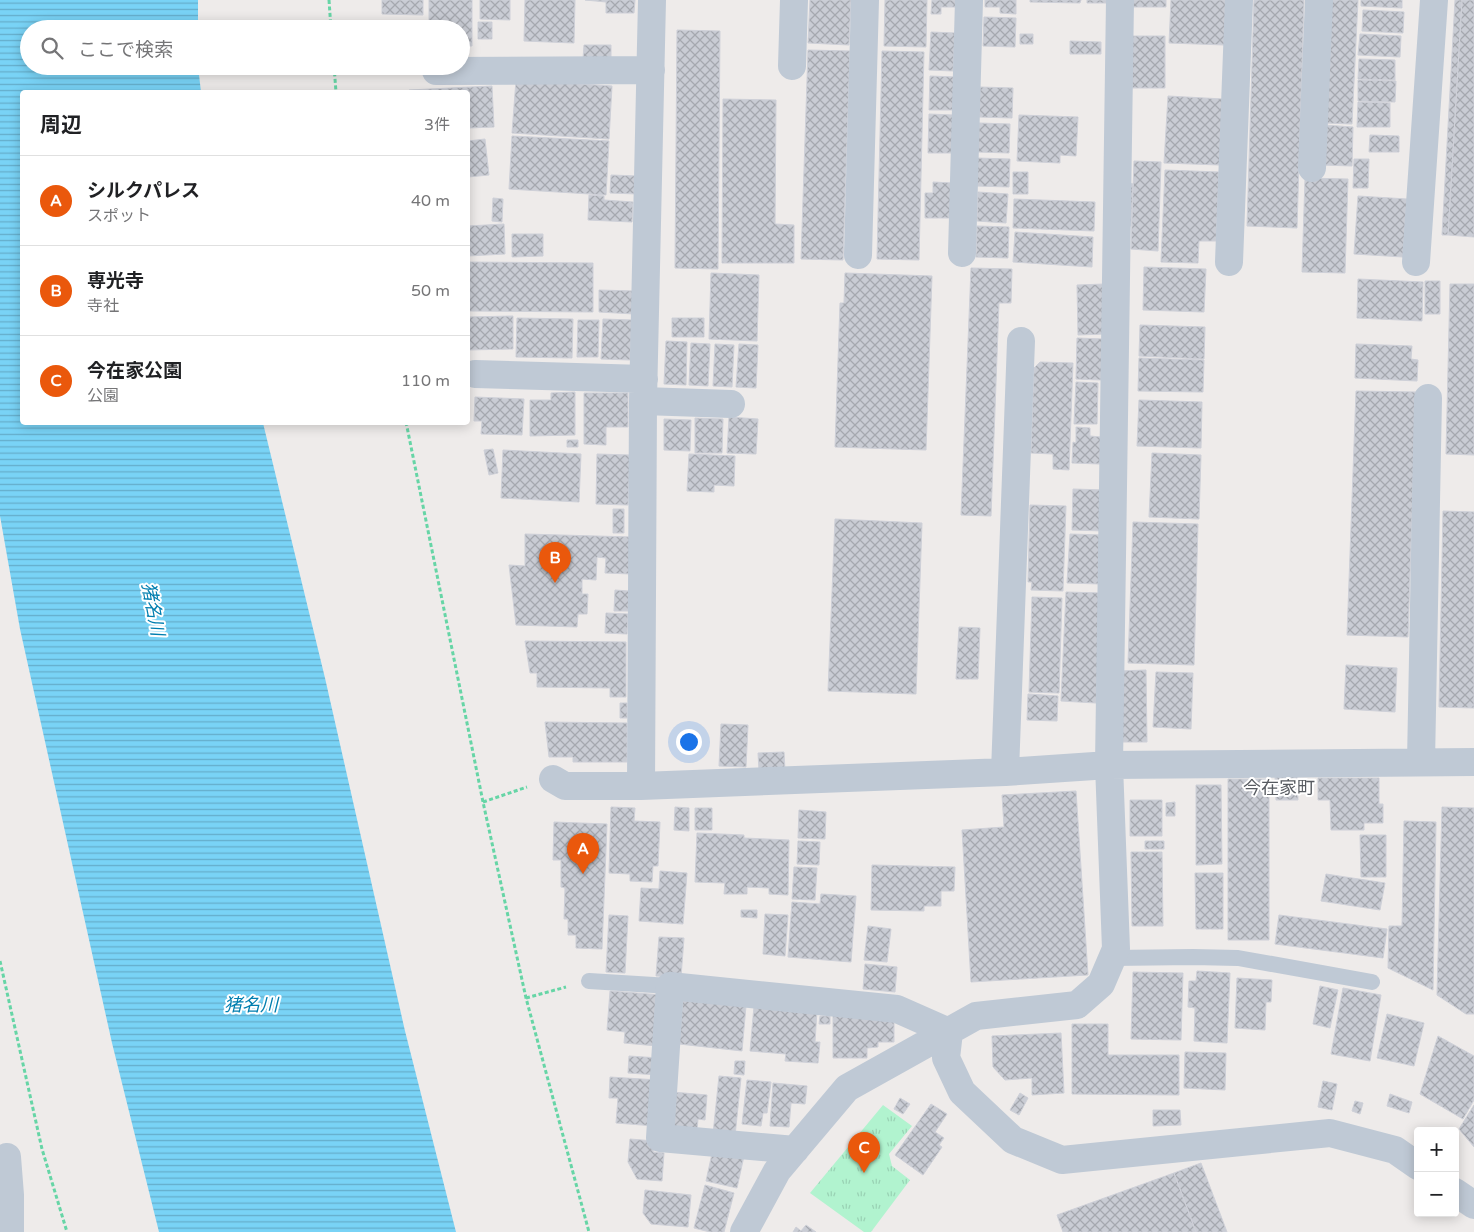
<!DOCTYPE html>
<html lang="ja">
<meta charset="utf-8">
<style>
body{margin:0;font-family:"Varela Round","Noto Sans JP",sans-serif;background:#f6f6f6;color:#202124}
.controls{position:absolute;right:15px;bottom:15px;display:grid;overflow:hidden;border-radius:5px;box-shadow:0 2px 12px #0003}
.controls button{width:45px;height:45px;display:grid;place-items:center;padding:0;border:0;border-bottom:1px solid #e0e0e0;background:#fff;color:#202124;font:25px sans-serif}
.you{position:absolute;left:688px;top:741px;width:18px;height:18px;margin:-12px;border:4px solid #fff;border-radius:50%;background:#1a73e8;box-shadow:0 0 0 8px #1a73e833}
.badge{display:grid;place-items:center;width:32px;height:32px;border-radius:50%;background:#ea580c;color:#fff;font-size:16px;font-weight:700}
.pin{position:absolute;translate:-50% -41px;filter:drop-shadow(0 1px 2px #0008)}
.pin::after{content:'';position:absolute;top:26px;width:18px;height:15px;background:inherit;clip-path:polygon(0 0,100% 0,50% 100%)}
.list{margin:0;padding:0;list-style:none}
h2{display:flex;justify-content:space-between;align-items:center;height:65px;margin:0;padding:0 20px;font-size:21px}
h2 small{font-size:16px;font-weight:400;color:#757577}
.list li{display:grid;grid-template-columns:32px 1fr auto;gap:15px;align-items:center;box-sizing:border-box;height:90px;padding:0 20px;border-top:1px solid #e0e0e0}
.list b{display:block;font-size:19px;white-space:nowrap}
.list p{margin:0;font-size:16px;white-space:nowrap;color:#757577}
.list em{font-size:16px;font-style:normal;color:#757577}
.icon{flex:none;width:28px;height:28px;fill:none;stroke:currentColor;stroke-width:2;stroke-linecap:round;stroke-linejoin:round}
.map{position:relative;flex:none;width:1474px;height:1232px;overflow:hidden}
.search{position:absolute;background:#fff;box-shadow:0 2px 12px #0003;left:20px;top:20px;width:450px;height:55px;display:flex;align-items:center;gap:12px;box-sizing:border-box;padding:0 18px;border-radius:28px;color:#757577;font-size:19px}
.panel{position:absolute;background:#fff;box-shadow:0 2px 12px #0003;left:20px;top:90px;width:450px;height:335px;border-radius:5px}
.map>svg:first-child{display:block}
.park{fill:url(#park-tufts)}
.water{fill:url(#water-rules)}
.building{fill:url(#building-cross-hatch);stroke:#ced0d8}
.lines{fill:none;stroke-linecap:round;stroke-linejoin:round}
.path{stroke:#66d5a6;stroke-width:3;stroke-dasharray:4 2.5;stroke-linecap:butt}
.lane{stroke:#bfc9d5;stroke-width:16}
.street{stroke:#bfc9d5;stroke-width:28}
.labels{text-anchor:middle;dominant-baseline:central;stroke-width:4;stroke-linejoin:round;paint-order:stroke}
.water-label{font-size:18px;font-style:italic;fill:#007eaf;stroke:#fff}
.neighbourhood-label{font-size:18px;fill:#575b61;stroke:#fff}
</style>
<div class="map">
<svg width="1474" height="1232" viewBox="0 0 1474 1232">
<defs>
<pattern id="park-tufts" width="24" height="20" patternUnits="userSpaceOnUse" patternTransform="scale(1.25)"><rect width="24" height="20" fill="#b1f3cf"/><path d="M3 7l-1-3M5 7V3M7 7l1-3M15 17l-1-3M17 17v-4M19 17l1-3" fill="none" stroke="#99d2b4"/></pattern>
<pattern id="water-rules" width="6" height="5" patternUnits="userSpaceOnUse" patternTransform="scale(1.25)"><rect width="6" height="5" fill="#79d3f6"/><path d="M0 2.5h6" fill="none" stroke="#65adca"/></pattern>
<pattern id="building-cross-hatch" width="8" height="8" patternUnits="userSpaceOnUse" patternTransform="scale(1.25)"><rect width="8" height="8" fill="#c9ccd4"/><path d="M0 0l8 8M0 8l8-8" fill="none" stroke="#a5a8af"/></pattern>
</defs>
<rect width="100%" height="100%" fill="#eeebea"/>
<!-- park -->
<path class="park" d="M 883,1105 L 912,1126 L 889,1154 L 892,1166 L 910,1180 L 871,1232 L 864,1232 L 810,1193 Z"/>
<!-- water -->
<path class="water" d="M 0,0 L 198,0 L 198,29 L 29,29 L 29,66 L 198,66 L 201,92 L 22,92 L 22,422 L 263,423 L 325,678 L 405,1031 L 456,1232 L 159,1232 L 112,1043 L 20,629 L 0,516 Z"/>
<!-- building -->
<path class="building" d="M 382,0 L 423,0 L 423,15 L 382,14 Z
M 429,0 L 472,0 L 472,46 L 461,46 L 461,29 L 429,29 Z
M 480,0 L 510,0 L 510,20 L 480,19 Z
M 525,0 L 575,0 L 574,43 L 524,41 Z
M 585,0 L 635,0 L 634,13 L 606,13 L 606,2 Z
M 810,0 L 851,0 L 849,45 L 808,43 Z
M 885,0 L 927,0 L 926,47 L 884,46 Z
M 932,0 L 957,0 L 956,7 L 941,7 L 941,14 L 931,14 Z
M 985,0 L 1016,0 L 1016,14 L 1000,13 L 1000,7 L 985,7 Z
M 1030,0 L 1081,0 L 1080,3 L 1030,2 Z
M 1087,0 L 1110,0 L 1110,3 L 1087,3 Z
M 1131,0 L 1166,0 L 1166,7 L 1131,7 Z
M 1171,0 L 1226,0 L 1225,45 L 1169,43 Z
M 1254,0 L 1304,0 L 1297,228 L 1247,226 Z
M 1331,0 L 1358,0 L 1352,124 L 1325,123 Z
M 1361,0 L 1402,0 L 1402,8 L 1361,6 Z
M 1455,0 L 1462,0 L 1448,235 L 1442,235 Z
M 1462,0 L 1474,0 L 1474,237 L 1448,235 Z
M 1363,10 L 1404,12 L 1403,33 L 1362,31 Z
M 984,17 L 1016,18 L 1015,47 L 983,46 Z
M 478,22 L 492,22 L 492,39 L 478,39 Z
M 381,24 L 424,24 L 424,29 L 382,29 Z
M 677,30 L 720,31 L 718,269 L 675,268 Z
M 931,32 L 955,33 L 953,71 L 929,70 Z
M 1020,34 L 1033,34 L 1033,44 L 1020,44 Z
M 1360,34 L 1401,36 L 1400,57 L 1358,55 Z
M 1132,36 L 1165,36 L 1165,88 L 1132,88 Z
M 1070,41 L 1101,42 L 1101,54 L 1070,54 Z
M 584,45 L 611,45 L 611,60 L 583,59 Z
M 808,50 L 850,51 L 843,260 L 801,259 Z
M 882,51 L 924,52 L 919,260 L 877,259 Z
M 1359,59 L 1395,60 L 1395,80 L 1358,79 Z
M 930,76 L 956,77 L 955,110 L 929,110 Z
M 516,80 L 612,86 L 609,139 L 512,133 Z
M 1358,80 L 1396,81 L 1395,102 L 1358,101 Z
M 492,86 L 494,127 L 468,128 L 468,92 L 409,92 L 409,90 Z
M 980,87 L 1013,88 L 1012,118 L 979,117 Z
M 1168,96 L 1223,99 L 1220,165 L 1164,163 Z
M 723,99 L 776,100 L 775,224 L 794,225 L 794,263 L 722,263 Z
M 1358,102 L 1390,103 L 1390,127 L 1357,127 Z
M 929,114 L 953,115 L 952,153 L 928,153 Z
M 1019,115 L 1078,117 L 1076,156 L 1060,155 L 1060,163 L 1017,161 Z
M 979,123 L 1010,124 L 1009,153 L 978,152 Z
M 1324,125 L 1353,127 L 1352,166 L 1322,165 Z
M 1370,135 L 1399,136 L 1399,152 L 1369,152 Z
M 512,136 L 609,141 L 606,195 L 509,189 Z
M 485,139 L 489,175 L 468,177 L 468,141 Z
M 977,158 L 1010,159 L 1009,187 L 976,186 Z
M 1354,159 L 1369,159 L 1368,188 L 1353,188 Z
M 1134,161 L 1161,162 L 1158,251 L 1131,249 Z
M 1165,170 L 1219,172 L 1216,241 L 1199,241 L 1198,263 L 1161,262 Z
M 1013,172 L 1028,172 L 1028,194 L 1013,194 Z
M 611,175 L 638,176 L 637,194 L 610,193 Z
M 1305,178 L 1348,179 L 1345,273 L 1302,272 Z
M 933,182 L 952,183 L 952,218 L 925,218 L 925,193 L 933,193 Z
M 1130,183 L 1133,184 L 1131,226 L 1128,226 Z
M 978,192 L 1008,194 L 1006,223 L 977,221 Z
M 589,195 L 604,196 L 604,200 L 633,202 L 632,222 L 588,220 Z
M 1358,196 L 1407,199 L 1403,257 L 1354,254 Z
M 493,198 L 503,199 L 502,222 L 492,221 Z
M 1014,199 L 1095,202 L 1094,231 L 1013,228 Z
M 504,224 L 505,254 L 468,256 L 468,226 Z
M 977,226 L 1009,227 L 1008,258 L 976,257 Z
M 1015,232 L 1093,237 L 1092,267 L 1013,262 Z
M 512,234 L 543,234 L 543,256 L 512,257 Z
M 468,262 L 593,263 L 593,312 L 468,311 Z
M 1144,267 L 1206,269 L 1204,312 L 1143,310 Z
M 971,268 L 1012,269 L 1011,303 L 999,303 L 991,516 L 961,515 Z
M 711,273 L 759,275 L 757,341 L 709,339 Z
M 845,273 L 932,276 L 926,450 L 835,447 L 840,303 L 844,303 Z
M 1358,279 L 1423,282 L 1422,321 L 1357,318 Z
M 1425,281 L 1440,281 L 1440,314 L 1425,314 Z
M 1105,284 L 1105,334 L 1078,335 L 1077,285 Z
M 1450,284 L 1474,284 L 1474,455 L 1446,454 Z
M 599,290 L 634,291 L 634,314 L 599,312 Z
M 513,316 L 513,349 L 468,350 L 468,317 Z
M 517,318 L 573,319 L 572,358 L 516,357 Z
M 672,318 L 704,318 L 704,337 L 672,337 Z
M 603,319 L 632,320 L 630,360 L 601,359 Z
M 578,320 L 599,320 L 598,357 L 577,357 Z
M 1140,325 L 1205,327 L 1204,359 L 1139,356 Z
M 1077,338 L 1103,339 L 1101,380 L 1076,379 Z
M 666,341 L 687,342 L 686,385 L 664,384 Z
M 691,343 L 710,344 L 708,386 L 689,385 Z
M 715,344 L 734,345 L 732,387 L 713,386 Z
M 739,344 L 758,345 L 756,388 L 736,387 Z
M 1356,344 L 1412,346 L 1411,359 L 1418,360 L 1417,381 L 1355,378 Z
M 1139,358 L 1204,360 L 1203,392 L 1138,391 Z
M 1040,362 L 1073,363 L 1069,470 L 1053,469 L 1053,454 L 1031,453 L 1034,368 Z
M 1076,382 L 1098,383 L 1097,424 L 1074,424 Z
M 1356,391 L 1416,392 L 1408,637 L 1347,635 Z
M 575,392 L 575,435 L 530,436 L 530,400 L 551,400 L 551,393 Z
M 584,393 L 628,393 L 628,427 L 606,427 L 606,445 L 584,444 Z
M 475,397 L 524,399 L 522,435 L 481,434 L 482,421 L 474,421 Z
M 1139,400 L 1202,402 L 1201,448 L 1137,446 Z
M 729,417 L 758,419 L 756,454 L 727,453 Z
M 695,418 L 723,419 L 722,453 L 695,453 Z
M 664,419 L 691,420 L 690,451 L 664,450 Z
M 1076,427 L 1090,428 L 1090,436 L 1101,437 L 1100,464 L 1072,463 L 1073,442 L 1076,443 Z
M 567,440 L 578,440 L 578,447 L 567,447 Z
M 493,449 L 498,473 L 489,475 L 484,450 Z
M 503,450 L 581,454 L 579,502 L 501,498 Z
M 1152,453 L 1201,455 L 1199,519 L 1149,517 Z
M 597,454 L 630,455 L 628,505 L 596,504 Z
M 689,454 L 735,456 L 734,486 L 714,485 L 714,492 L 687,491 Z
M 1073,489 L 1105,490 L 1104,531 L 1072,530 Z
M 1030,505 L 1066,506 L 1063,591 L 1031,590 L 1032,582 L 1028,582 Z
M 613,509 L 624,509 L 624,533 L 613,533 Z
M 1443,511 L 1474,512 L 1474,708 L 1439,707 Z
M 835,519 L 922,523 L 916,694 L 828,691 Z
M 1133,522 L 1198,524 L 1194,665 L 1128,663 Z
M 525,534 L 632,537 L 631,574 L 605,573 L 606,558 L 597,557 L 596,580 L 582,579 L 582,594 L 588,594 L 587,614 L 578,614 L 577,627 L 516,625 L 509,565 L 525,566 Z
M 1070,534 L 1103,535 L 1100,584 L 1067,583 Z
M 615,590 L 629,591 L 628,611 L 614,611 Z
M 1066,592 L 1101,593 L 1096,703 L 1061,701 Z
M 1032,597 L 1062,598 L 1059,693 L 1029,692 Z
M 606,613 L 628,614 L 627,634 L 605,633 Z
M 959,627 L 980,628 L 978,679 L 956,679 Z
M 525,641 L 626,642 L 626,697 L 610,697 L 610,688 L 537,687 L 537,673 L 530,673 Z
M 1346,665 L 1397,668 L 1395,712 L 1344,709 Z
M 1146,670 L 1147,742 L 1120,742 L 1119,671 Z
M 1156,672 L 1193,673 L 1191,729 L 1153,727 Z
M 1028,694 L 1058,696 L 1057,721 L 1027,720 Z
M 620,703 L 627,703 L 627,718 L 620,718 Z
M 545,722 L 627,723 L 627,762 L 573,762 L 573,757 L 549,757 Z
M 721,724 L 748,725 L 746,767 L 719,766 Z
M 784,752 L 785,770 L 759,771 L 758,753 Z
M 1297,776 L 1298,800 L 1276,800 L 1275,777 Z
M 1318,778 L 1379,778 L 1379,804 L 1383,804 L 1383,823 L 1364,823 L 1364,830 L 1331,830 L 1330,800 L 1318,800 Z
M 1228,779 L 1269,779 L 1269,940 L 1228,940 Z
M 1196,785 L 1221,785 L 1222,864 L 1196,865 Z
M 1076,791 L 1088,975 L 971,982 L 962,830 L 1004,827 L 1002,795 Z
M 1130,800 L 1162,800 L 1162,836 L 1130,836 Z
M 1175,802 L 1175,816 L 1166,816 L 1166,803 Z
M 611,807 L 635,808 L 634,821 L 660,822 L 658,866 L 653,866 L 652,882 L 630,881 L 630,874 L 609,873 Z
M 675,807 L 689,808 L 689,831 L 674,830 Z
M 1442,807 L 1474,808 L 1474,1014 L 1466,1014 L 1437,995 Z
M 695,808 L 712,808 L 712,830 L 695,830 Z
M 799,810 L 826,812 L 825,839 L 798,838 Z
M 1404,821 L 1436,822 L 1433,990 L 1388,968 L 1389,926 L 1402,926 Z
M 554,822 L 607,824 L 602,949 L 576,948 L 576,935 L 568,935 L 568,919 L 564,919 L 565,888 L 561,887 L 561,860 L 553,860 Z
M 697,833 L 744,835 L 744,838 L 789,840 L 788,895 L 769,894 L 769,888 L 747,887 L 747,894 L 724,894 L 725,883 L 695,882 Z
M 1360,835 L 1386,835 L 1386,877 L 1361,877 Z
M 798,841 L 820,842 L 819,865 L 797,864 Z
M 1145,841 L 1164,841 L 1164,849 L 1145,849 Z
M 1131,852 L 1162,852 L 1163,926 L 1132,926 Z
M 872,865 L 955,867 L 954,891 L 941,891 L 941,906 L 924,906 L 924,911 L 871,910 Z
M 794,867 L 817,868 L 815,900 L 792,899 Z
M 660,871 L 687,873 L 683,924 L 639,921 L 641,888 L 659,889 Z
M 1195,873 L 1223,873 L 1223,929 L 1196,929 Z
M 1326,874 L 1385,883 L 1380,910 L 1321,901 Z
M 821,894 L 856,896 L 851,962 L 788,957 L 792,902 L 820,904 Z
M 741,910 L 757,910 L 757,918 L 741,917 Z
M 765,914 L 788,915 L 785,956 L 763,954 Z
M 609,915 L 628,916 L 625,973 L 606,972 Z
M 1279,915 L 1387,929 L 1383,958 L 1275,944 Z
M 868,926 L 891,929 L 887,962 L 864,960 Z
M 659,937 L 684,938 L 681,977 L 656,976 Z
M 865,964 L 897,967 L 895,992 L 863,989 Z
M 1197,971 L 1230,973 L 1227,1043 L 1194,1041 L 1195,1008 L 1188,1007 L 1189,981 L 1196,981 Z
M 1133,972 L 1183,973 L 1181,1040 L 1131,1039 Z
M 1237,978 L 1272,980 L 1271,1002 L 1266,1002 L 1265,1030 L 1235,1028 Z
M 1320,986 L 1338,990 L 1330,1028 L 1313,1024 Z
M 1343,988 L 1381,995 L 1370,1061 L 1331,1054 Z
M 610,991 L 662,995 L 657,1046 L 624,1043 L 625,1032 L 607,1030 Z
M 683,999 L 746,1006 L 742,1051 L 679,1044 Z
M 754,1006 L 817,1011 L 815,1042 L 820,1042 L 818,1063 L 785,1061 L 786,1054 L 750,1051 Z
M 833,1014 L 894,1021 L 894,1042 L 878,1042 L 878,1047 L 867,1048 L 867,1058 L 833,1058 Z
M 1387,1014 L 1424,1023 L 1414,1066 L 1377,1058 Z
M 820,1016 L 830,1016 L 830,1024 L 819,1024 Z
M 1072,1024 L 1108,1024 L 1108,1055 L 1179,1055 L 1179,1095 L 1072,1094 Z
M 1061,1033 L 1064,1093 L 1032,1095 L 1032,1078 L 1005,1080 L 993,1067 L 992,1036 Z
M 1438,1036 L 1474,1056 L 1474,1100 L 1463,1119 L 1420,1094 Z
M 1185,1052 L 1226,1053 L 1225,1090 L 1184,1088 Z
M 629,1056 L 659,1058 L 658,1075 L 628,1073 Z
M 735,1061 L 745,1061 L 744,1075 L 734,1074 Z
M 719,1076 L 741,1078 L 735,1136 L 713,1134 Z
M 610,1077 L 658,1080 L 655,1126 L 616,1123 L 618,1098 L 609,1098 Z
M 747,1080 L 771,1082 L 767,1113 L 763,1113 L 761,1126 L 742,1124 Z
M 1323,1081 L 1337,1084 L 1332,1110 L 1318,1107 Z
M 773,1083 L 807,1086 L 805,1104 L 791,1103 L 789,1127 L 770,1126 Z
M 672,1092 L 707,1095 L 705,1120 L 698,1119 L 697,1131 L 669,1128 Z
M 1020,1093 L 1028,1098 L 1019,1115 L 1010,1110 Z
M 1390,1094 L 1412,1102 L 1409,1113 L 1387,1106 Z
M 900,1098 L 910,1104 L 903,1114 L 894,1109 Z
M 1355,1101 L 1363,1103 L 1360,1114 L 1352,1111 Z
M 931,1104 L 947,1114 L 935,1132 L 944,1138 L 939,1145 L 942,1147 L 923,1175 L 895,1155 Z
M 1474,1105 L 1474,1147 L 1459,1129 Z
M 1153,1110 L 1180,1110 L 1181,1125 L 1153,1126 Z
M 630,1139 L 654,1141 L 653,1152 L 664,1153 L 662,1181 L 637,1179 L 628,1162 Z
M 713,1149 L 744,1156 L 737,1188 L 706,1181 Z
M 1201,1163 L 1227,1232 L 1196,1232 L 1174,1173 Z
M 1174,1173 L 1196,1232 L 1063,1232 L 1057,1215 Z
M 705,1185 L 734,1193 L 724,1232 L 710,1232 L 694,1228 Z
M 645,1190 L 691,1195 L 688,1227 L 651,1224 L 643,1213 Z
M 806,1225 L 816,1232 L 793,1232 L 796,1227 L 801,1231 Z"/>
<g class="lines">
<!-- path -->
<path class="path" d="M 329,0 L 331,29
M 334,66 L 336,92
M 406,422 L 483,802 L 526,998 L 589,1232
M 483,802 L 527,787
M 0,961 L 42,1149 L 67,1232
M 526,998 L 566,987"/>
<!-- lane -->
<path class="lane" d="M 1112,958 L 1193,957 L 1238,958 L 1372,982
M 589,981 L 670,986"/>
<!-- street -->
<path class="street" d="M 792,66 L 794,0
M 436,71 L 651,70
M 1312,168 L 1319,0
M 962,253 L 969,0
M 858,255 L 865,0
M 1229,262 L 1239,0
M 1416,262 L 1434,0
M 475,374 L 644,379
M 643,401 L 731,404
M 1421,762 L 1428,398
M 1005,772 L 1021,341
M 553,779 L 565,786 L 641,786 L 1005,772 L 1109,765 L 1474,762
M 641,786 L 643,401 L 652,0
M 795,1150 L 660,1138 L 670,986 L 897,1009 L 949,1032 L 946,1058 L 962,1092 L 1013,1140 L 1062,1160 L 1330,1133 L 1395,1150 L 1418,1166
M 7,1157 L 10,1195 L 10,1232
M 1455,1192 L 1474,1205
M 744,1232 L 777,1171 L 847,1088 L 976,1016 L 1077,1005 L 1101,984 L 1116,949 L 1109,765 L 1120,0"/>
</g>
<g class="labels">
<!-- water labels -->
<g class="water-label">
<text transform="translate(153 609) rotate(79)">猪名川</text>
<text x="251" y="1005">猪名川</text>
</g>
<!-- neighbourhood labels -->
<g class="neighbourhood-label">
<text x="1279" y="788">今在家町</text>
</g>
</g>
</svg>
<div class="controls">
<button>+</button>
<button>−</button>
</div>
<div class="you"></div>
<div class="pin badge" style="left:583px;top:874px">A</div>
<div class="pin badge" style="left:555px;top:583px">B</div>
<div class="pin badge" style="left:864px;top:1173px">C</div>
<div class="search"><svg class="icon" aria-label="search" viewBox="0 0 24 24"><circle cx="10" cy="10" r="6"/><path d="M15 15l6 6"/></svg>ここで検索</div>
<section class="panel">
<h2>周辺<small>3件</small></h2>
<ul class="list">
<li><span class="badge">A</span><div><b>シルクパレス</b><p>スポット</p></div><em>40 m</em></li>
<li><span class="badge">B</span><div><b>専光寺</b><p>寺社</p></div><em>50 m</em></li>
<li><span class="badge">C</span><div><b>今在家公園</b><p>公園</p></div><em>110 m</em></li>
</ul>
</section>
</div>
